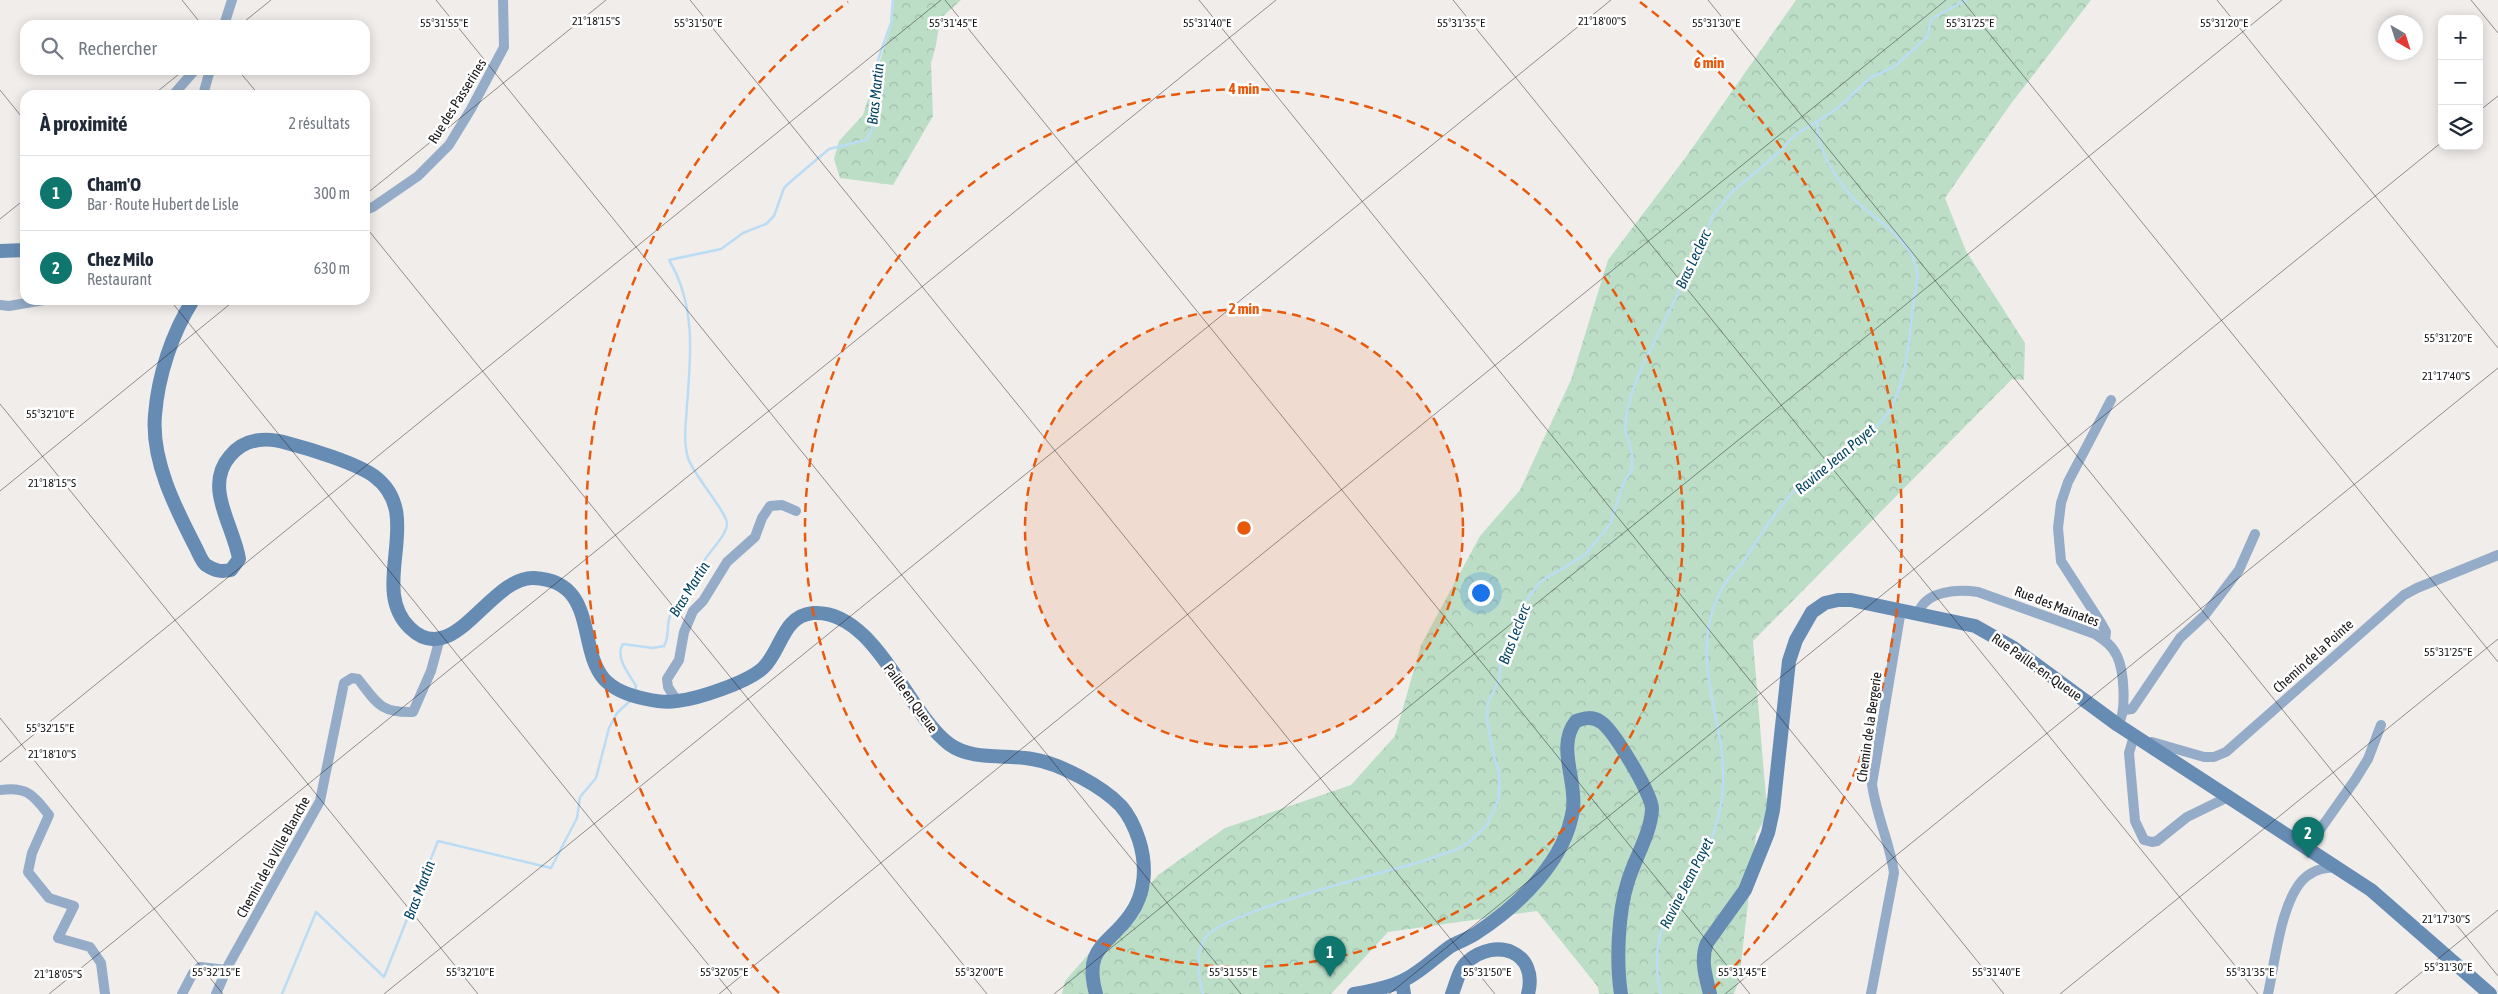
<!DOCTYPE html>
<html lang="fr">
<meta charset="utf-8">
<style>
body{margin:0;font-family:"Asap Condensed",sans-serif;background:#f6f6f7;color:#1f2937}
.controls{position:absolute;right:15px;top:15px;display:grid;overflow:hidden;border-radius:10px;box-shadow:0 2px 12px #0003}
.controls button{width:45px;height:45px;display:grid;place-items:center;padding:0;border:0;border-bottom:1px solid #e0e1e3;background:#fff;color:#1f2937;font:25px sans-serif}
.compass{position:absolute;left:2378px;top:15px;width:45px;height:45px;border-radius:50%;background:#fff;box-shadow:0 2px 12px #0003;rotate:141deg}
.you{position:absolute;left:1480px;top:592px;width:18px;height:18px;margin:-12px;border:4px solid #fff;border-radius:50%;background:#1a73e8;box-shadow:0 0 0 8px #1a73e833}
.badge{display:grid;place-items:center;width:32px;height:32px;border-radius:50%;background:#0f766e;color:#fff;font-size:16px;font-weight:700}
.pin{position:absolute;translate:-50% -41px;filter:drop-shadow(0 1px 2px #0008)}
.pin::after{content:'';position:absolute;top:26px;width:18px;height:15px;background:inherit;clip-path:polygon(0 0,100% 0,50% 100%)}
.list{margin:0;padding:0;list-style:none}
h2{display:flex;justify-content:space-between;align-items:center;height:65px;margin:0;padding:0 20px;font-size:21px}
h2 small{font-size:16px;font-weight:400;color:#747a83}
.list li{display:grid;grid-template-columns:32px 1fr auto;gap:15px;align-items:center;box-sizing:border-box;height:75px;padding:0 20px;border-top:1px solid #e0e1e3}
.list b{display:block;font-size:19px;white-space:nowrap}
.list p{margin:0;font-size:16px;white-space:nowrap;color:#747a83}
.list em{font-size:16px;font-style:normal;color:#747a83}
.icon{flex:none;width:28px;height:28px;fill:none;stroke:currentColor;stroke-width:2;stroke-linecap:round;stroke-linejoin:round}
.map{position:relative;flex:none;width:2498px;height:994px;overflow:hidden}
.search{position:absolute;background:#fff;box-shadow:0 2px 12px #0003;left:20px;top:20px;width:350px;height:55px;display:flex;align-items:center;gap:12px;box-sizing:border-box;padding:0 18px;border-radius:15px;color:#747a83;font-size:19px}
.panel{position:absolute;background:#fff;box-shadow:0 2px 12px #0003;left:20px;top:90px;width:350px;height:215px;border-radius:15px}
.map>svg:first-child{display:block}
.forest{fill:url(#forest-crowns)}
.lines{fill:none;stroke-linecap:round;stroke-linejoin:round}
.stream{stroke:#badcf4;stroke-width:2.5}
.minor{stroke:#94acc8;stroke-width:10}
.secondary{stroke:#678cb4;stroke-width:14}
.ticks{fill:none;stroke:#191717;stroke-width:1;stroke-opacity:0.45}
.ring{fill:none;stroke:#e8590c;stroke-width:2.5;stroke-dasharray:9 6}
.labels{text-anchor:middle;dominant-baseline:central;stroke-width:5;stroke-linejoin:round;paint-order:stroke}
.street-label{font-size:14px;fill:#191717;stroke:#fff}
.water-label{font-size:15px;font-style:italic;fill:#034463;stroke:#fff}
.ticks-label{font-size:12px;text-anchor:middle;fill:#191717;stroke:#fff;stroke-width:5;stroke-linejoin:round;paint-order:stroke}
.centre{fill:#e8590c;stroke:#fff;stroke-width:2.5}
.ring-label{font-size:15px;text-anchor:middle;font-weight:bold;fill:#e8590c;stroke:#fff;stroke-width:5;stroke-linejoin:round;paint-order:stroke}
</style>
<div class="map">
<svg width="2498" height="994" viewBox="0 0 2498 994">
<defs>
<pattern id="forest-crowns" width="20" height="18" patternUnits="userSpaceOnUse" patternTransform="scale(1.25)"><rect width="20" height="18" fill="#bcdec7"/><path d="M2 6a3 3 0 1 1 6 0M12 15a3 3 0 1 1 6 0" fill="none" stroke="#a1beaa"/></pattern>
</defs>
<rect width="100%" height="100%" fill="#f1edeb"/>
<!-- forest -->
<path class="forest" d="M 894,0 L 961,0 L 940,19 L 936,45 L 931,63 L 933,116 L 893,185 L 840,178 L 834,159 L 839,141 L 863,115 L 892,23 Z
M 1796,0 L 2091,0 L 2010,105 L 1945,198 L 1966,251 L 2025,343 L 2024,380 L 2012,379 L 1753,641 L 1766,798 L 1775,800 L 1756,835 L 1739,980 L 1734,994 L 1599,994 L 1598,987 L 1537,911 L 1388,932 L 1331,994 L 1062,994 L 1065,981 L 1158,875 L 1225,828 L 1351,785 L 1395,736 L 1421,645 L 1480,536 L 1520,490 L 1571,380 L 1608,260 L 1686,157 Z"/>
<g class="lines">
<!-- stream -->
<path class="stream" d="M 635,691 L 636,686 C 630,675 614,657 623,644 L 653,648 L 664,646 C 670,636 666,626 670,616 C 673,608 681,602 686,595 C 693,584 697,573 704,561 C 710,550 727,536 727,523 C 726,511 694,476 688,458 C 683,441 686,422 687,405 C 691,355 696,305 669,260 L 721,249 L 743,233 L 766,224 L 774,216 L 784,188 L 789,183 L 829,149 L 866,140 L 872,130 L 878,60 L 891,23 L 893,0
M 282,994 L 316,912 L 384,977 L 438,841 L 551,868 L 577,818 L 580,797 L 596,778 L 609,728 L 617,713 L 631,700
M 1203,994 C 1199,978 1195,952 1205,938 C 1222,913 1373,875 1409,865 C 1424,862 1438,855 1453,851 L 1467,844 L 1487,825 L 1499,798 L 1499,771 L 1494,757 L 1487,720 L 1488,703 L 1499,680 L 1501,661 L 1517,627 L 1522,606 L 1541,581 L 1585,555 L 1610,524 L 1624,482 L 1632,469 L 1632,454 L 1625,429 L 1627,411 L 1633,390 L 1642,367 L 1693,263 L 1713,215 L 1731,193 L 1778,153 L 1796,134 L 1818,121
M 1661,994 C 1653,962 1657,930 1674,902 C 1678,896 1683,892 1687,887 C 1704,860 1718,829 1722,798 C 1732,723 1680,655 1726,582 C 1731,573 1740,567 1745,559 C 1761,535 1775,511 1795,490 C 1813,472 1834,458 1854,443 C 1866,434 1880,426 1888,413 C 1896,400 1902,381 1905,366 C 1909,346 1911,326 1913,306 C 1914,292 1920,280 1916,266 C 1907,236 1877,221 1856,201 C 1839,184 1813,145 1818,121 L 1838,108 L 1870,78 L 1895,66 L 1927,37 L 1931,19 L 1966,0"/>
<!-- minor -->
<path class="minor" d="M 224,25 L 232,0
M 173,95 L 195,70
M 203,95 L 210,70
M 365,210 L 373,207 L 418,176 L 449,145 L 471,109 L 504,47 L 503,0
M 0,305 L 9,306 L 44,300
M 1918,614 C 1925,590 1959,589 1978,592 L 2095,634 C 2104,640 2112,645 2117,656 C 2124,670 2127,712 2118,725
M 2105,640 L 2106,632 L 2101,623 L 2061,561 L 2058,528 L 2061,503 L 2068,482 L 2111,400
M 677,701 L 668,687 L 667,679 L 679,660 L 684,632 L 693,611 L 703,601 L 727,562 L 755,537 L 762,518 L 770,506 L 782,505 L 796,511
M 2124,710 L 2132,709 L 2180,638 L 2205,615 L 2239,570 L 2255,534
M 2134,736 L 2129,753 L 2135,821 L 2144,840 L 2152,842 L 2157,841 L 2187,817 L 2228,797
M 2148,745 L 2152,742 L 2204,757 L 2214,757 L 2226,752 L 2404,595 L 2417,588 L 2498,555
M 0,790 C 27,786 33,795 49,815 L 32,853 L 28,872 L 49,898 L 74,906 L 58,938 L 90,947 L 101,963 L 105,994
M 2307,848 L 2355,780 L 2368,759 L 2381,725
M 182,994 L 193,973 L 200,967 L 227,970
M 216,994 L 229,964 L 320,801 L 344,683 L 352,678 L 358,679 C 377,703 380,713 413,712 L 431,671 L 440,638
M 1871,994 L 1894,873 C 1890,843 1876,815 1872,784 L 1901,610
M 2268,994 C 2275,963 2281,896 2307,876 C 2316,869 2325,868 2336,867"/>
<!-- secondary -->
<path class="secondary" d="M 0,251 L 25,250
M 193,300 C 172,333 158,376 155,415 C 151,460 175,507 195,546 C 198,551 201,561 206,565 C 215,571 221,572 231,570 L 239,559 C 234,526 203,487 230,456 C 245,438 267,437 287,443 C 310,449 356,463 374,476 C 427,515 367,587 410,628 C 454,671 490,576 534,578 C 598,581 577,648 604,679 C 614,690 631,696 646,699 C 655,701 667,703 677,701 C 698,699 748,682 763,668 C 782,650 782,616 813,613 C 875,609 907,713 949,744 C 972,761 1005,754 1032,759 C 1059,763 1102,786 1121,806 C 1129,815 1135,828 1139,840 C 1147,865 1146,893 1130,915 C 1108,946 1083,947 1096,994
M 1402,981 L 1404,994
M 1354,994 C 1370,991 1387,988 1402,981 C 1420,973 1435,957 1451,946 C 1460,941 1470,938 1478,932 C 1519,905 1566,860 1573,809 C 1577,780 1556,746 1576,721 C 1584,718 1592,716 1601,722 C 1614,731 1652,794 1652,809 C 1651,833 1635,858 1628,881 C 1618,912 1616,962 1621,994
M 1452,994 C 1456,984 1459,969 1467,962 C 1496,936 1539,952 1528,994
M 1710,994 C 1706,977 1700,960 1707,943 L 1745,890 L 1768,833 L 1773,810 L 1789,661 L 1796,640 L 1812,612 L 1825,603 L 1838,600 L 1851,600 L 1975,626 L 2012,647 L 2118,725 L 2371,890 L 2490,994"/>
</g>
<!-- ticks -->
<path class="ticks" d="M 182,0 L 202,25M 436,0 L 1241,994M 690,0 L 1495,994M 945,0 L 1750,994M 1199,0 L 2004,994M 1453,0 L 2258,994M 1708,0 L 2498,976M 1962,0 L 2498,662M 2217,0 L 2498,348M 2471,0 L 2498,33M 240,25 L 271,0M 238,70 L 259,95M 0,90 L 25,121M 153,95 L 184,70M 2479,111 L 2498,96M 365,195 L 606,0M 0,219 L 25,199M 365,226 L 987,994M 170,300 L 732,994M 0,404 L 478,994M 0,491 L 235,300M 0,718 L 223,994M 0,762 L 941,0M 49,994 L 1276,0M 384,994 L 1611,0M 719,994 L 1946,0M 1054,994 L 2282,0M 1389,994 L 2442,142M 1725,994 L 2498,368M 2060,994 L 2498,639M 2395,994 L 2498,910"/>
<!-- distance rings -->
<circle cx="1244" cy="528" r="219" fill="#e8590c" fill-opacity=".12"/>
<g class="ring">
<circle cx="1244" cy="528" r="219"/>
<circle cx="1244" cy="528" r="439"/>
<path d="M779 993A658 658 0 0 1 848 2M1640 2A658 658 0 0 1 1709 993"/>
</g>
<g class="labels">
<!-- street labels -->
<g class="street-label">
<text transform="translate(457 101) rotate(-58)">Rue des Passerines</text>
<text transform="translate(2057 606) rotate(21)">Rue des Mainates</text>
<text transform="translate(2313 656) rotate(-42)">Chemin de la Pointe</text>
<text transform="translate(2037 667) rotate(35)">Rue Paille-en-Queue</text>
<text transform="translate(911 698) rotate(54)">Paille en Queue</text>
<text transform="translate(1869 727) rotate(-82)">Chemin de la Bergerie</text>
<text transform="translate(273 857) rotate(-61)">Chemin de la Ville Blanche</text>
</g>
<!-- water labels -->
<g class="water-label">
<text transform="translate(875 94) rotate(-84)">Bras Martin</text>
<text transform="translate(1693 259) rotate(-65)">Bras Leclerc</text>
<text transform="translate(1835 459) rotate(-40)">Ravine Jean Payet</text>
<text transform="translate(689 589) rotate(-58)">Bras Martin</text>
<text transform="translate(1514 634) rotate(-69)">Bras Leclerc</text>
<text transform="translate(1686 883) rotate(-63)">Ravine Jean Payet</text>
<text transform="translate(419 890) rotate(-69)">Bras Martin</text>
</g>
</g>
<g class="ticks-label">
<text x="596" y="25">21°18'15"S</text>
<text x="1602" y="25">21°18'00"S</text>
<text x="444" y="27">55°31'55"E</text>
<text x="698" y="27">55°31'50"E</text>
<text x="953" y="27">55°31'45"E</text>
<text x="1716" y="27">55°31'30"E</text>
<text x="1970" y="27">55°31'25"E</text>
<text x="2224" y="27">55°31'20"E</text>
<text x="1207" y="27">55°31'40"E</text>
<text x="1461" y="27">55°31'35"E</text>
<text x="2448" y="342">55°31'20"E</text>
<text x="2446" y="380">21°17'40"S</text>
<text x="50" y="418">55°32'10"E</text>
<text x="52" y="487">21°18'15"S</text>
<text x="2448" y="656">55°31'25"E</text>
<text x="50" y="732">55°32'15"E</text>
<text x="52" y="758">21°18'10"S</text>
<text x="2446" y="923">21°17'30"S</text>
<text x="2448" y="971">55°31'30"E</text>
<text x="216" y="976">55°32'15"E</text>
<text x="470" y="976">55°32'10"E</text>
<text x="724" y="976">55°32'05"E</text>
<text x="979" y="976">55°32'00"E</text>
<text x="1233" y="976">55°31'55"E</text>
<text x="1487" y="976">55°31'50"E</text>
<text x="1742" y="976">55°31'45"E</text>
<text x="1996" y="976">55°31'40"E</text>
<text x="2250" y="976">55°31'35"E</text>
<text x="58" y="978">21°18'05"S</text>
</g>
<circle cx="1244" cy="528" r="8" class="centre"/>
<g class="ring-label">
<text x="1709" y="68">6 min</text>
<text x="1244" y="94">4 min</text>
<text x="1244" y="314">2 min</text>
</g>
</svg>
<div class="controls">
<button>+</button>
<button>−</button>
<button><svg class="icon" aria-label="layers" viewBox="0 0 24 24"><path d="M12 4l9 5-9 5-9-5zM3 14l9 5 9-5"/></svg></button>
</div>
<svg class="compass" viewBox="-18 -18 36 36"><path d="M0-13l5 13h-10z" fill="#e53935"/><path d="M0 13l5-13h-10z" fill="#747a83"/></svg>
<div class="you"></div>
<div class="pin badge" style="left:1330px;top:977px">1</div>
<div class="pin badge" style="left:2308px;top:858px">2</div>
<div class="search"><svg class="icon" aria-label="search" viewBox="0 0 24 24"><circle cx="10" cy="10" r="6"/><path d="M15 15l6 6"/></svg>Rechercher</div>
<section class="panel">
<h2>À proximité<small>2 résultats</small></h2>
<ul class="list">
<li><span class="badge">1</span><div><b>Cham'O</b><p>Bar · Route Hubert de Lisle</p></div><em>300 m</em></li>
<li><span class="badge">2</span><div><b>Chez Milo</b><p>Restaurant</p></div><em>630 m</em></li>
</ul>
</section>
</div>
